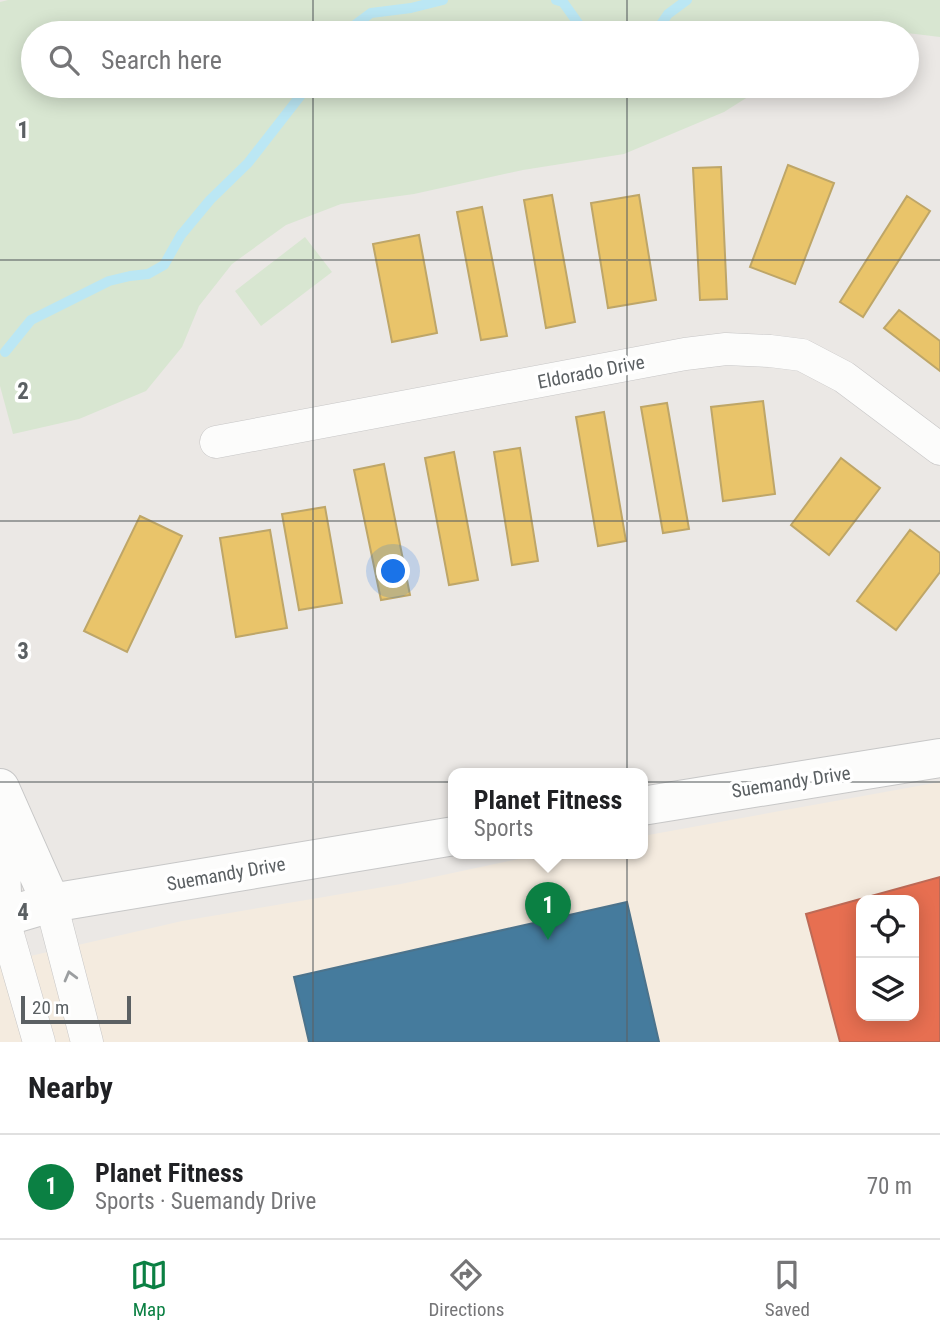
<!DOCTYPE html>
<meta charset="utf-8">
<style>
body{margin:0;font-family:"Roboto Condensed",sans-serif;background:#f2f2f2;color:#202124}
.controls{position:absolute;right:21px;bottom:21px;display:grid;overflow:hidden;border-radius:14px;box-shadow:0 4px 18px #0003}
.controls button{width:63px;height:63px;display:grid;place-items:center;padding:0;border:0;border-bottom:2px solid #e0e0e0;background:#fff;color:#202124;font:35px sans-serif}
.scale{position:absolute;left:21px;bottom:18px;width:110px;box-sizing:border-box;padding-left:7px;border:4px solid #5b6063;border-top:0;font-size:19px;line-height:24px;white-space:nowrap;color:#5b6063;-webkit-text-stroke:5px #fff;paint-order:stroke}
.you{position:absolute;left:394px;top:572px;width:24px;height:24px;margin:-18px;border:5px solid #fff;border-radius:50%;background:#1a73e8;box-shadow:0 0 0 10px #1a73e833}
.badge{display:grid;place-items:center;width:46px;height:46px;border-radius:50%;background:#0b8043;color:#fff;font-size:23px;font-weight:700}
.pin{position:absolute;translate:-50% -58px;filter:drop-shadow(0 2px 4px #0008)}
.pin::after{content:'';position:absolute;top:37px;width:24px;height:21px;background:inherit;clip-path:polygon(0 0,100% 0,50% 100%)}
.popup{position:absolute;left:448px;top:768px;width:200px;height:91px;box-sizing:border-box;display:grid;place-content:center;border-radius:14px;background:#fff;filter:drop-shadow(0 2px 5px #0005);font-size:23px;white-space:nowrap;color:#757577}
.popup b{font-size:26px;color:#202124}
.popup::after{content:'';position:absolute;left:50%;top:100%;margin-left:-14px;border:14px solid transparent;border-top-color:#fff}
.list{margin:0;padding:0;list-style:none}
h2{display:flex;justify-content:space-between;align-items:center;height:91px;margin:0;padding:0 28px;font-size:30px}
h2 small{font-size:23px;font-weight:400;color:#757577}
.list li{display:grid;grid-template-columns:46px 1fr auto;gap:21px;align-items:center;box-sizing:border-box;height:105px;padding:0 28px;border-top:2px solid #e0e0e0}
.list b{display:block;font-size:26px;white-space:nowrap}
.list p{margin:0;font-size:23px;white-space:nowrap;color:#757577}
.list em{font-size:23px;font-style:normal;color:#757577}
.icon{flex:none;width:38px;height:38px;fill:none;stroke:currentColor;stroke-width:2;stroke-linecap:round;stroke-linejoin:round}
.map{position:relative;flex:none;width:940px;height:1042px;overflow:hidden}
.search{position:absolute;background:#fff;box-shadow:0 4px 18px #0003;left:21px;right:21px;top:21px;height:77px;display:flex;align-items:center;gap:18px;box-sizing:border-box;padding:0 24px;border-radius:38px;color:#757577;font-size:26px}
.sheet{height:196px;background:#fff}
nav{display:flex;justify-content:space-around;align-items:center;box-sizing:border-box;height:98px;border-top:2px solid #e0e0e0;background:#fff;font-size:19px;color:#757577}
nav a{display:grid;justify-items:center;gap:4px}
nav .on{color:#0b8043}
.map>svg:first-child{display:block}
.commercial{fill:#f4ebdf;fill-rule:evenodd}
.green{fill:#d8e6d1}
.homes{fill:#e9c46a;stroke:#bea668;stroke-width:2}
.shops{fill:#e76f51;stroke:#bd6a56;stroke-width:2;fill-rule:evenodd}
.public{fill:#457b9d;stroke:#4c738c;stroke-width:2}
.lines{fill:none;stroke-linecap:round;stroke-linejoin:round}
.stream{stroke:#bbe7f4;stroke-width:10}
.street-casing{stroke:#c7c6c6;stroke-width:33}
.secondary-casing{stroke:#c7c7c7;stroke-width:40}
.street{stroke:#fcfcfb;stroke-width:32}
.secondary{stroke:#fcfcfb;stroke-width:38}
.oneway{stroke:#9b9ea0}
.grid{fill:none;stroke:#5b6063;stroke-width:2;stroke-opacity:0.55}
.labels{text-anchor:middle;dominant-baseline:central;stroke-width:7;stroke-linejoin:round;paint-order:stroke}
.street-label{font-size:19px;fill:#5b6063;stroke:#fff}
.grid-label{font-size:23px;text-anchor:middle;font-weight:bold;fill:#5b6063;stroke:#fff;stroke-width:7;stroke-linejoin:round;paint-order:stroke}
</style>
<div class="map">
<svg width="940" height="1042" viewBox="0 0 940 1042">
<rect width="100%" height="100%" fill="#ebe8e5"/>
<!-- commercial -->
<path class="commercial" d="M 940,782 L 940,1042 L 0,1042 L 0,963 L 182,921 L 401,884 L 542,854 L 642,854 L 643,836 ZM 861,900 L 914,900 L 914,1016 L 861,1016 Z"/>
<!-- green -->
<path class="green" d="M 8,0 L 940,0 L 940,37 L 907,33 L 33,33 L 33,86 L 765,86 L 724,112 L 624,154 L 523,170 L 414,194 L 341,204 L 286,225 L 232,264 L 199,306 L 182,347 L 146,391 L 79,419 L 13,434 L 0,386 L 0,2 Z
M 305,237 L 332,272 L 261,326 L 235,291 Z"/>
<!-- homes -->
<path class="homes" d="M 788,165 L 834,183 L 795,284 L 750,267 Z
M 721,167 L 727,299 L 700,300 L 693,168 Z
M 552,195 L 575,322 L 546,328 L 524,200 Z
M 639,195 L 656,300 L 608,308 L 591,203 Z
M 907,196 L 930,211 L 863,317 L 840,302 Z
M 482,207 L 507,336 L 481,340 L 457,212 Z
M 419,235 L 437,333 L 392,342 L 373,244 Z
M 899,310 L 940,341 L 940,371 L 884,328 Z
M 763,401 L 775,494 L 723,501 L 711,407 Z
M 667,403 L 689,529 L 663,533 L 641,407 Z
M 604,412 L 626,541 L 598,546 L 576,417 Z
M 520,448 L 538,561 L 512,565 L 494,452 Z
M 454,452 L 478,580 L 449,585 L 425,458 Z
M 841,458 L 880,488 L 829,555 L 791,525 Z
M 384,464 L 410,595 L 381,600 L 354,470 Z
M 325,507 L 342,603 L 299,610 L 282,514 Z
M 140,516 L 182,536 L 127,652 L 84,631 Z
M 270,530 L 287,628 L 236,637 L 220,538 Z
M 910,530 L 940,553 L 940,572 L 896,630 L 857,601 Z"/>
<!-- shops -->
<path class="shops" d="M 940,877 L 940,1042 L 840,1042 L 806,914 ZM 861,900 L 914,900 L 914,1016 L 861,1016 Z"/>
<!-- public -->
<path class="public" d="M 627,902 L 659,1042 L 309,1042 L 294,977 Z"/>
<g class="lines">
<!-- stream -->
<path class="stream" d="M 556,0 L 563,2 L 585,33
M 344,33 L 371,13 L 411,8 L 443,0
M 655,33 L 668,14 L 687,0
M 5,352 L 31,320 L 109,281 L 130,276 L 148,274 L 164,265 L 181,235 L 210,200 L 248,163 L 308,86"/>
<defs>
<path id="street" d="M 216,442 L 685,354 L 726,349 L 770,351 L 802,355 L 844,377 L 940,449
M 51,903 L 87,1042
M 3,917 L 39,1042"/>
<path id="secondary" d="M 0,788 L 51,903
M 642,806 L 940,758
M 0,846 L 3,917
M 0,918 L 51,903 L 454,836"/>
</defs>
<!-- street casing -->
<use href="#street" class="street-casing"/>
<!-- secondary casing -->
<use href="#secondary" class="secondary-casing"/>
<!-- street -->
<use href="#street" class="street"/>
<!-- secondary -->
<use href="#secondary" class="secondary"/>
</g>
<!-- one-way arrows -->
<defs><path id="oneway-chevron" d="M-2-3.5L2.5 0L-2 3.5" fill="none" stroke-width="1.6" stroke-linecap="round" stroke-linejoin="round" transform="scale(1.75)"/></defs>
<use class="oneway" href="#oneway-chevron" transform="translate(70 976) rotate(-105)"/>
<!-- grid -->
<path class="grid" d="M 313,0 L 313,33M 627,0 L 627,33M 313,86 L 313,1042M 627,86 L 627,1042M 0,260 L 940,260M 0,521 L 940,521M 0,782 L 940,782"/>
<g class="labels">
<!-- street labels -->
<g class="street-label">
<text transform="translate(591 372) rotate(-11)">Eldorado Drive</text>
<text transform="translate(791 782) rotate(-9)">Suemandy Drive</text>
<text transform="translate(226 874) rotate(-10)">Suemandy Drive</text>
</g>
</g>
<g class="grid-label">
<text x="23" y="138">1</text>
<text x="23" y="399">2</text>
<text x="23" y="659">3</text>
<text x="23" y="920">4</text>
</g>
</svg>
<div class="controls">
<button><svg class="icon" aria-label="locate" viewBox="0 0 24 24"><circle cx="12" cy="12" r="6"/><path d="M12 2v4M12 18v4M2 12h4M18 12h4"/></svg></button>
<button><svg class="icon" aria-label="layers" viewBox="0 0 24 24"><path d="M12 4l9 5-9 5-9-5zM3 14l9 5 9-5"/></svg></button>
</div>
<div class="scale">20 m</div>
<div class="you"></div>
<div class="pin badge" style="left:548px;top:940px">1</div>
<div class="popup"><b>Planet Fitness</b>Sports</div>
<div class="search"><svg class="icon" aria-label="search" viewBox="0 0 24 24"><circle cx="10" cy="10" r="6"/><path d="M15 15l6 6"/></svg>Search here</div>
</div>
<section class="sheet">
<h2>Nearby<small></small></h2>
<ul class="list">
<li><span class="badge">1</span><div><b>Planet Fitness</b><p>Sports · Suemandy Drive</p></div><em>70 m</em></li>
</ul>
</section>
<nav>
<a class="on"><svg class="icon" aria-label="map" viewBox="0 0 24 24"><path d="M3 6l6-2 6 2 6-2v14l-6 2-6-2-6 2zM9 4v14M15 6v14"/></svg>Map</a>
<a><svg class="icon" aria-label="directions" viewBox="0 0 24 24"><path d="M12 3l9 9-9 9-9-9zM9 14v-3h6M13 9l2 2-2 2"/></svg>Directions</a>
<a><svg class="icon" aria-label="saved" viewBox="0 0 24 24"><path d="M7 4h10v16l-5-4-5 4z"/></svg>Saved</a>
</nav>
